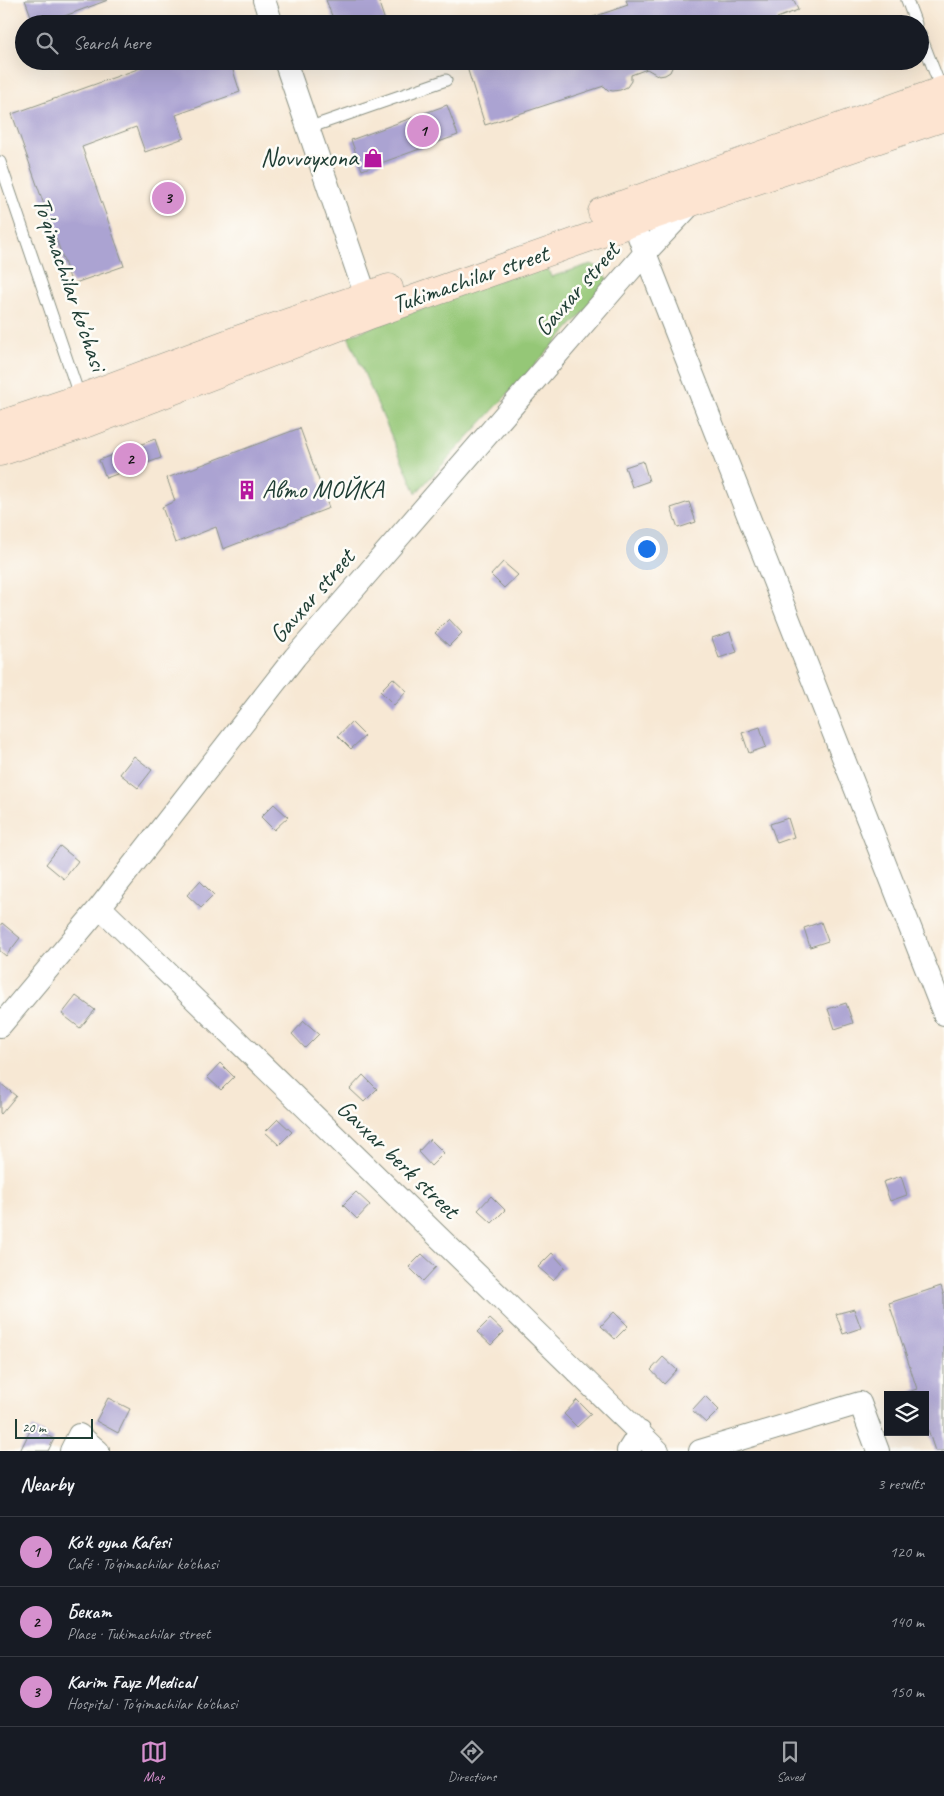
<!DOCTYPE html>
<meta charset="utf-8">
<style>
body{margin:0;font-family:Caveat,sans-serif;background:#20242c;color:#f1f3f6}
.controls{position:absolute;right:15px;bottom:15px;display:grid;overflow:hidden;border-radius:0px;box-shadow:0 5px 20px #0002}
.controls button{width:45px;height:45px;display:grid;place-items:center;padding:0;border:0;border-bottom:1px solid #363941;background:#171b24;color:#f1f3f6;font:25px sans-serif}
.scale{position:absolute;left:15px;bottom:12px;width:78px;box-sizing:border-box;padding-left:5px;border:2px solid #1f3d34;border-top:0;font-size:14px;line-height:18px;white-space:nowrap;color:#1f3d34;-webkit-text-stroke:4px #fdfcf7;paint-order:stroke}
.you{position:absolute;left:646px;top:548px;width:18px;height:18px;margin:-12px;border:4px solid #fff;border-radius:50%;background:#1a73e8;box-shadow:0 0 0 8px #1a73e833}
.badge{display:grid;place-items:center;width:32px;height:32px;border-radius:50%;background:#d690ce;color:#111;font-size:16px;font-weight:700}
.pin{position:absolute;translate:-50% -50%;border:2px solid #fff;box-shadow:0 1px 5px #0006}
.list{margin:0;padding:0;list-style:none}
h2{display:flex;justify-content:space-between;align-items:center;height:65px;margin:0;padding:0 20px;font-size:21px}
h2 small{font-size:16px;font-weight:400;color:#9ea1a6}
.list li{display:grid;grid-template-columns:32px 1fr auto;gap:15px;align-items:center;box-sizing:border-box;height:70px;padding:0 20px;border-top:1px solid #363941}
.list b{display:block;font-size:19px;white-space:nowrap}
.list p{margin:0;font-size:16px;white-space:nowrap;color:#9ea1a6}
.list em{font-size:16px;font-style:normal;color:#9ea1a6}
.icon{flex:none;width:28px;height:28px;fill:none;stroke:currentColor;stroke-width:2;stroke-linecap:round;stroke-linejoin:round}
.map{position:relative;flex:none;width:944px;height:1451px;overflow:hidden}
.search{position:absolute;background:#171b24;box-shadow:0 5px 20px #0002;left:15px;right:15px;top:15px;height:55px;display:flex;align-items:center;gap:12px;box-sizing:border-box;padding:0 18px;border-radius:28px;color:#9ea1a6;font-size:19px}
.sheet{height:275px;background:#171b24}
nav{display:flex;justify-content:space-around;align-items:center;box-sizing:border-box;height:70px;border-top:1px solid #363941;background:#171b24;font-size:14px;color:#9ea1a6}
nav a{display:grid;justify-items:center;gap:2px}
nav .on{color:#d690ce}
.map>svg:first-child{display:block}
.green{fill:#95c777;stroke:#5a8256}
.building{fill:#aba3d2}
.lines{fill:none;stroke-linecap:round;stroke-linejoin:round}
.lane-casing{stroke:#8b9284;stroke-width:13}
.street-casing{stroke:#8b9284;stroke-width:24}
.secondary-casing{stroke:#8b9284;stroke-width:29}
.lane{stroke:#fff;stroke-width:11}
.street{stroke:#fff;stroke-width:22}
.secondary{stroke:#fde4d1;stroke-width:28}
.labels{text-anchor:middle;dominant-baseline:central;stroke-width:5;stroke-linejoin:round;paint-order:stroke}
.poi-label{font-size:25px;fill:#1f3d34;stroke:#fdfcf7;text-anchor:end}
.street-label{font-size:25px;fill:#1f3d34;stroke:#fdfcf7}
</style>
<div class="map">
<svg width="944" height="1451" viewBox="0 0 944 1451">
<rect width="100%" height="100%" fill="#fdfcf7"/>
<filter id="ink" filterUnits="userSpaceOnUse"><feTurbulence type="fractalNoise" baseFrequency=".02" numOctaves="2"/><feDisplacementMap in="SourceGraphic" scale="10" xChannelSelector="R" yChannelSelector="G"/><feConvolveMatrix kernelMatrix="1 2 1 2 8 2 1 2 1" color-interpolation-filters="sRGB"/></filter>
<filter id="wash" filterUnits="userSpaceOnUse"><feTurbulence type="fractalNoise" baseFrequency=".0096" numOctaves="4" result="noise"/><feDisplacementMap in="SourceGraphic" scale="20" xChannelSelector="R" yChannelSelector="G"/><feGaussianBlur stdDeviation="1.12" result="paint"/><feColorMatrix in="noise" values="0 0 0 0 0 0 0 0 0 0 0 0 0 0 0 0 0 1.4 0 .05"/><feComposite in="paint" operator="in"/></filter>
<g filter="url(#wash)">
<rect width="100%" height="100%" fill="#f7e8d4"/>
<!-- green -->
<path class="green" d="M 546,263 L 551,277 L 591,264 L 602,269 L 610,284 L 416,493 L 348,336 Z"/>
<g id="blocks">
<!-- building -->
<path class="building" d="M 25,0 L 108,0 L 43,24 L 34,24 Z
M 326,0 L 378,0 L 386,24 L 335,24 Z
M 626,0 L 794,0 L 798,10 L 777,18 L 779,24 L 573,24 L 628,5 Z
M 160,61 L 230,61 L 240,92 L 176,115 L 184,138 L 145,152 L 136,127 L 82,147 L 124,266 L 72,284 L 12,114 Z
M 474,61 L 675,61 L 670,72 L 665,75 L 659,76 L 647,69 L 631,75 L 631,81 L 627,87 L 620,90 L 613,91 L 608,90 L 604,86 L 485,125 L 466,64 Z
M 447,105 L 458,135 L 362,170 L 351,140 Z
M 300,428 L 329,508 L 223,549 L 216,527 L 175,543 L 162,507 L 175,501 L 167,478 Z
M 155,439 L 161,458 L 106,478 L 99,460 Z
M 643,461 L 649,481 L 632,487 L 625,467 Z
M 689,502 L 696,522 L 678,528 L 671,508 Z
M 503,562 L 518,575 L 504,588 L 491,575 Z
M 449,619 L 462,633 L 449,646 L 435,633 Z
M 730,632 L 737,652 L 719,658 L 712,638 Z
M 393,678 L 407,691 L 394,705 L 380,691 Z
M 351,722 L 365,736 L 351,749 L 338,736 Z
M 760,727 L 766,747 L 749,753 L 742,733 Z
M 134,756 L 152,770 L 138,788 L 120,774 Z
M 274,804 L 288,817 L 274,830 L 261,817 Z
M 788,818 L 794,837 L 777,843 L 770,824 Z
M 60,846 L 78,861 L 64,879 L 46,864 Z
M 200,881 L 214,895 L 201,908 L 187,895 Z
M 821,922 L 828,941 L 810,947 L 804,928 Z
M 2,923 L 20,938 L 6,956 L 0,951 L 0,926 Z
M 76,996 L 95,1010 L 80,1028 L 62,1014 Z
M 846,1003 L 853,1023 L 835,1029 L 828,1009 Z
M 304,1021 L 319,1034 L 305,1048 L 292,1034 Z
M 220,1063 L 234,1077 L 221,1090 L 207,1077 Z
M 363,1075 L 377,1089 L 364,1102 L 350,1089 Z
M 0,1083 L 16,1096 L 1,1114 L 0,1113 Z
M 278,1119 L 292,1132 L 279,1145 L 265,1132 Z
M 430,1139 L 444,1153 L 431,1166 L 418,1152 Z
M 901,1176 L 907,1195 L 890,1201 L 883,1182 Z
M 356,1192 L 370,1205 L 357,1219 L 343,1205 Z
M 491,1196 L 505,1210 L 492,1223 L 478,1210 Z
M 552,1253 L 565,1267 L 553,1280 L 538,1267 Z
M 422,1254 L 436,1267 L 423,1281 L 409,1267 Z
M 941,1286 L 944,1296 L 944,1451 L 935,1451 L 925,1421 L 925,1395 L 900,1395 L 917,1389 L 889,1303 Z
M 854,1309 L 861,1328 L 843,1334 L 836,1314 Z
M 614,1312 L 628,1326 L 615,1339 L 601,1326 Z
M 490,1319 L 504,1332 L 491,1345 L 477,1332 Z
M 663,1357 L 677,1370 L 664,1384 L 651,1370 Z
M 705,1396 L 719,1410 L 706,1423 L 692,1410 Z
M 108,1398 L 130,1409 L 118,1433 L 96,1421 Z
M 577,1400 L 591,1414 L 577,1427 L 564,1414 Z
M 32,1427 L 54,1439 L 48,1451 L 20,1451 Z"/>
</g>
</g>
<g filter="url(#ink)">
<use href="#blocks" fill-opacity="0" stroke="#8b9284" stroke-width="1"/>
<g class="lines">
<defs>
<path id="lane" d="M 907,0 L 916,24
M 920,34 L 942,91
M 308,128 L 446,80
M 0,162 L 80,398"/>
<path id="street" d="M 264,0 L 272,24
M 285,61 L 371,311
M 694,201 L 645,253 L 944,1014
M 100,907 L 658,1451
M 0,1026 L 100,907 L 295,657 L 645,253 L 628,207
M 71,1451 L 79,1435 L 98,1451
M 628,1451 L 640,1432
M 700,1451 L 860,1403 L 878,1451"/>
<path id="secondary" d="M 602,212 L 944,90
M 0,425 L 81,398 L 237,340 L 389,288
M 0,452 L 88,423 L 372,314 L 633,222 L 944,117"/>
</defs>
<!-- lane casing -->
<use href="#lane" class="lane-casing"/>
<!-- street casing -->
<use href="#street" class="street-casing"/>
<!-- secondary casing -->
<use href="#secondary" class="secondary-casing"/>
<!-- lane -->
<use href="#lane" class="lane"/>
<!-- street -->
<use href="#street" class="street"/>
<!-- secondary -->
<use href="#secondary" class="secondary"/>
</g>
</g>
<!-- icons -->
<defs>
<symbol id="shop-bare" viewBox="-9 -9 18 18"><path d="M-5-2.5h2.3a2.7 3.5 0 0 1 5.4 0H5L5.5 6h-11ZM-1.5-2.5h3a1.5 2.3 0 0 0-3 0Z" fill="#b5179e" stroke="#fdfcf7" stroke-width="2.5" paint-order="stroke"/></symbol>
<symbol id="building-bare" viewBox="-9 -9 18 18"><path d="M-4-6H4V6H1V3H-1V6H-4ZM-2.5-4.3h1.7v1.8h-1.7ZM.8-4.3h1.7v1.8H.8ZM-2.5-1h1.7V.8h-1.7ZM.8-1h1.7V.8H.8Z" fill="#b5179e" stroke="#fdfcf7" stroke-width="2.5" paint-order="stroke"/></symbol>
</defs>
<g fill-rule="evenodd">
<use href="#shop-bare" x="359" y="144" width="28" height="28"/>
<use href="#building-bare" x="233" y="476" width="28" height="28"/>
</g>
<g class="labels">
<!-- poi labels -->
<g class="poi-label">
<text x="358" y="158">Novvoyxona</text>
<text x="262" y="490" text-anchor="start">Авто МОЙКА</text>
</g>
<!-- street labels -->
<g class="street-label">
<text transform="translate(470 279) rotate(-19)">Tukimachilar street</text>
<text transform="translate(70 284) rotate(71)">To'qimachilar ko'chasi</text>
<text transform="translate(577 289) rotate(-49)">Gavxar street</text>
<text transform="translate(312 596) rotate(-49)">Gavxar street</text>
<text transform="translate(398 1159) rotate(44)">Gavxar berk street</text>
</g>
</g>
</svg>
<div class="controls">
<button><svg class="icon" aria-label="layers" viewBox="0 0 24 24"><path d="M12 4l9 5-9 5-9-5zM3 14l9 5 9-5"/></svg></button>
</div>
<div class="scale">20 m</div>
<div class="you"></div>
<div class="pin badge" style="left:423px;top:131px">1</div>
<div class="pin badge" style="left:130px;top:459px">2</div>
<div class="pin badge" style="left:168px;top:198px">3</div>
<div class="search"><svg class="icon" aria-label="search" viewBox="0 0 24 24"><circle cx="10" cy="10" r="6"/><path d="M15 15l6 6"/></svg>Search here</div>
</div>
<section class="sheet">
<h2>Nearby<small>3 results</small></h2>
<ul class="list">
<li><span class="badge">1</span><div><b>Ko'k oyna Kafesi</b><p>Café · To'qimachilar ko'chasi</p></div><em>120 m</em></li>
<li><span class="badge">2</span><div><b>Бекат</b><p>Place · Tukimachilar street</p></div><em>140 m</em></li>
<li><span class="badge">3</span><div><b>Karim Fayz Medical</b><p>Hospital · To'qimachilar ko'chasi</p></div><em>150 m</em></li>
</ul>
</section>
<nav>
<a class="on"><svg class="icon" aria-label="map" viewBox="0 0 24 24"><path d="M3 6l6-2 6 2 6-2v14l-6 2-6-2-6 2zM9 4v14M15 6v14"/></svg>Map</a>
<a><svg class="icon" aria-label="directions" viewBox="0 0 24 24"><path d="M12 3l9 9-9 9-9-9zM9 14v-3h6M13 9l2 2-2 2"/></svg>Directions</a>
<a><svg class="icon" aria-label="saved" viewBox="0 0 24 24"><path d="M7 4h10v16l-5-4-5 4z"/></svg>Saved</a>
</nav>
